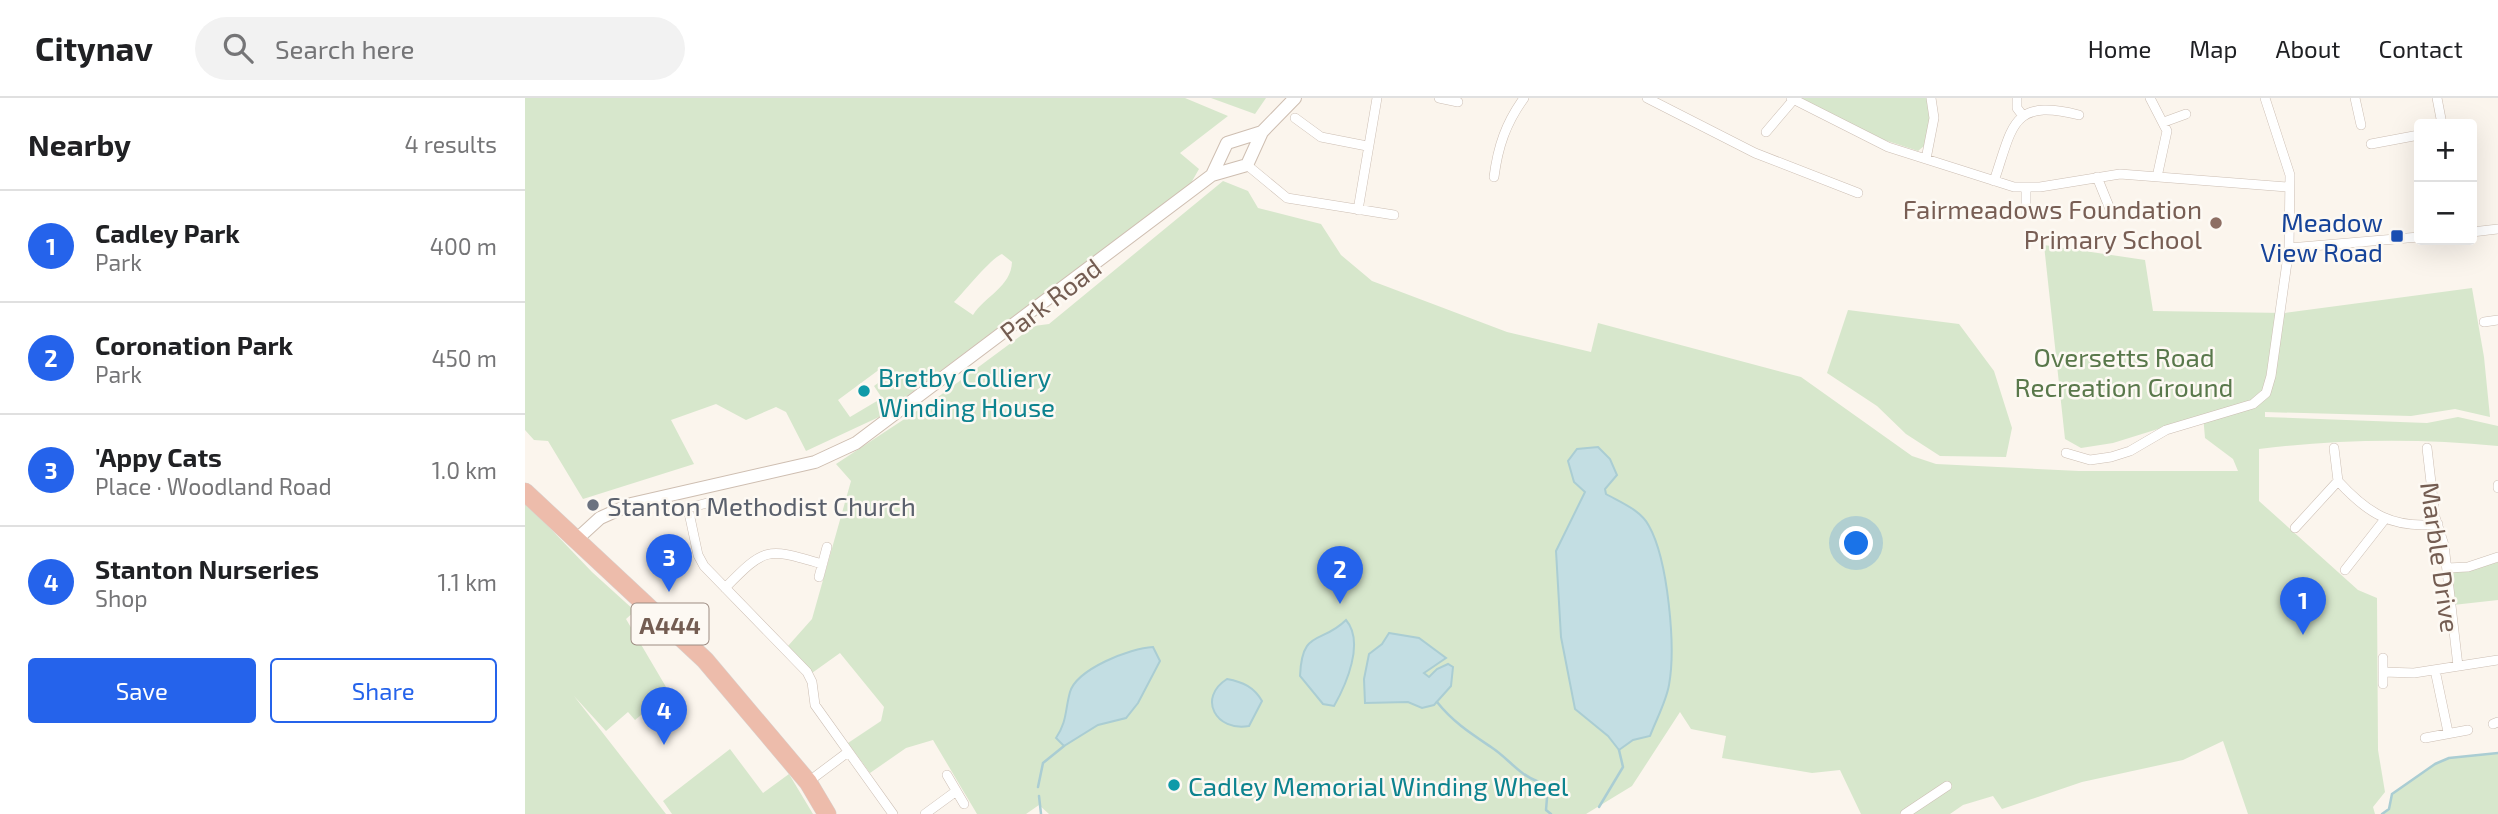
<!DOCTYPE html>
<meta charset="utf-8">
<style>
body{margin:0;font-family:"Exo 2",sans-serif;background:#f2f2f2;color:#202124}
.controls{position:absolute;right:21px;top:21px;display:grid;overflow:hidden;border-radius:7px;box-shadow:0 7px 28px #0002}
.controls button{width:63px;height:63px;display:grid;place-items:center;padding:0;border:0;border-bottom:2px solid #e0e0e0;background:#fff;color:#202124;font:35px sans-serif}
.you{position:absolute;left:1332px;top:446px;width:24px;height:24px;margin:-18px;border:5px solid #fff;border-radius:50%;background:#1a73e8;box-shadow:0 0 0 10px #1a73e833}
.badge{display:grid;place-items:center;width:46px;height:46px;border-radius:50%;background:#2563eb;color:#fff;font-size:23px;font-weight:700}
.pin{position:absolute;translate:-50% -58px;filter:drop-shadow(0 2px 4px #0008)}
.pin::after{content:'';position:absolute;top:37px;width:24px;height:21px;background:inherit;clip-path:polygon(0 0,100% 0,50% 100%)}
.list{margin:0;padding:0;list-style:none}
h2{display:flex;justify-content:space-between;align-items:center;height:91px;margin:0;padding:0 28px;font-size:30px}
h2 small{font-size:23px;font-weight:400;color:#757577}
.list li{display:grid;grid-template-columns:46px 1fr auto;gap:21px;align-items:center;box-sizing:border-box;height:112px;padding:0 28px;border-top:2px solid #e0e0e0}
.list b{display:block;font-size:26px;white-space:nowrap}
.list p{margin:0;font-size:23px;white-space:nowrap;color:#757577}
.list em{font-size:23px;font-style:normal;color:#757577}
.actions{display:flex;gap:14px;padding:21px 28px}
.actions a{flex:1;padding:16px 0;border:2px solid #2563eb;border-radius:7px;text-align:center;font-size:24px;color:#2563eb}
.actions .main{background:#2563eb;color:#fff}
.icon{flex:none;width:38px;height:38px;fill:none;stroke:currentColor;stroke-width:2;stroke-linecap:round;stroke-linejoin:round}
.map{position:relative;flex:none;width:1973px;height:716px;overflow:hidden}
header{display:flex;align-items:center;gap:42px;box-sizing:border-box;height:98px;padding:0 35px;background:#fff;border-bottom:2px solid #e0e0e0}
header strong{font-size:33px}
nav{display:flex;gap:38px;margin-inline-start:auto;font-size:24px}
.search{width:490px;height:63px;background:#f2f2f2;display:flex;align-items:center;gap:18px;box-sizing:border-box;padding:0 24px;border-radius:38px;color:#757577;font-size:26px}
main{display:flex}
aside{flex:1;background:#fff}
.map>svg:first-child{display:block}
.green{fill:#d7e7cc;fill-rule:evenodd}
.water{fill:#c3dee3;stroke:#aacdd3;stroke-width:2}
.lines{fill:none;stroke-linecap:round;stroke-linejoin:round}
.stream{stroke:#aacdd3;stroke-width:2.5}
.street-casing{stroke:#ccbeb3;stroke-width:10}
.secondary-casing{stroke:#cebeb1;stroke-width:14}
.highway-casing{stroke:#d8d2cf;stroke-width:19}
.street{stroke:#fff;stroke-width:9}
.secondary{stroke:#fff;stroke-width:12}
.highway{stroke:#edbcab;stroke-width:18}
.education-dot{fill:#8d6e63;stroke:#fdf9f3;stroke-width:2.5}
.transit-dot{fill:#1a4fb4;stroke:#fdf9f3;stroke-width:2.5}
.culture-dot{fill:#0f9aa8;stroke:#fdf9f3;stroke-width:2.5}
.worship-dot{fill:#6b7280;stroke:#fdf9f3;stroke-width:2.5}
.labels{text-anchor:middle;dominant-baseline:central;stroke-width:5;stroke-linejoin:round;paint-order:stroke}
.shield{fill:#fdf9f3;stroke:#9d8c82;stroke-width:2}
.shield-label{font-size:24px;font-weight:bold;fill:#745d52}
.education-label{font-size:26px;fill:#785e54;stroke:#fdf9f3;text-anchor:end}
.transit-label{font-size:26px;fill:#164399;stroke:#fdf9f3;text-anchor:end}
.street-label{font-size:26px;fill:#745d52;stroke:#fdf9f3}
.park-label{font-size:26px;fill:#59784b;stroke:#fdf9f3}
.culture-label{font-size:26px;fill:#0d838f;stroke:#fdf9f3;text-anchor:start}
.worship-label{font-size:26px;fill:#5b616d;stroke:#fdf9f3;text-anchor:start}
</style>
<header>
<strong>Citynav</strong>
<div class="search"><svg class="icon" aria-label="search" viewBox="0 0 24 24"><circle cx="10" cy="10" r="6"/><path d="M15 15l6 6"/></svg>Search here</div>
<nav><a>Home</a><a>Map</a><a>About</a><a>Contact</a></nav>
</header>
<main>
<aside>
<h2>Nearby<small>4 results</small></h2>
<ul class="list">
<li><span class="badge">1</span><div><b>Cadley Park</b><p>Park</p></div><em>400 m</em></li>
<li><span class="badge">2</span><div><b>Coronation Park</b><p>Park</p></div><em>450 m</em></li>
<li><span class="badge">3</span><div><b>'Appy Cats</b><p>Place · Woodland Road</p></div><em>1.0 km</em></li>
<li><span class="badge">4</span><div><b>Stanton Nurseries</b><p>Shop</p></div><em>1.1 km</em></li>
</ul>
<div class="actions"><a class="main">Save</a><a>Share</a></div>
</aside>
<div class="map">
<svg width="1973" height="716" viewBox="0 0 1973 716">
<rect width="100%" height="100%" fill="#fbf5ed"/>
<!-- green -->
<path class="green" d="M 0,0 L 660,0 L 703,18 L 655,55 L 674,71 L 666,85 L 354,319 L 281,353 L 261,314 L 251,309 L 221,322 L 191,306 L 146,322 L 169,366 L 58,401 L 23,343 L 9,342 L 0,332 ZM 477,156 L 487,164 C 486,189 460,198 448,217 L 429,204 C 440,193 465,161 477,156 ZM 355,271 L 361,279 L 349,288 L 357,300 L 325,319 L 313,302 Z
M 686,0 L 741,0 L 730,16 Z
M 1276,0 L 1403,0 L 1406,19 L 1399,48 L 1393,53 L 1344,37 Z
M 698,83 L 723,93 L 733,110 L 796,126 L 816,157 L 847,183 L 982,234 L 1066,254 L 1073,225 L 1276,279 L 1387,358 L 1411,366 L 1554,373 L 1713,373 L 1708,361 L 1680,340 L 1678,317 L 1588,345 L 1556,350 L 1540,341 L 1519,147 L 1620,162 L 1628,213 L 1760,215 L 1947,190 L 1959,259 L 1965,319 L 1930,311 L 1886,318 L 1740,314 L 1740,319 L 1902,325 L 1933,319 L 1973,328 L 1973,348 C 1893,340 1814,341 1734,351 L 1734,403 L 1833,492 L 1852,500 L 1853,652 L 1860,694 L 1848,709 L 1850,716 L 1723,716 L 1698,643 L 1658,662 L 1557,684 L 1477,711 L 1468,698 L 1438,707 L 1425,716 L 1336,716 L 1315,672 L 1287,675 L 1197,660 L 1201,638 L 1166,631 L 1155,614 L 1107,688 L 1061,716 L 524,716 L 514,707 L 501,716 L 452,716 L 408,642 L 381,650 L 345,675 L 323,645 L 356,623 L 359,609 L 315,555 L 287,575 L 263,548 L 287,521 L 326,383 L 311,366 L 413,299 L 509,228 L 524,226 Z
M 1323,212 L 1434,226 L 1469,273 L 1487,330 L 1481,359 L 1415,358 L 1381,336 L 1352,308 L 1302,275 Z
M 0,404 L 67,474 L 110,513 L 101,521 L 144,594 L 110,622 L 103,614 L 81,633 L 49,598 L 141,716 L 0,716 Z
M 1973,464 L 1973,502 L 1928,507 L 1927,475 Z
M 205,651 L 238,695 L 264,676 L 288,716 L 147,716 L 138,703 Z
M 1973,655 L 1973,716 L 1857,716 L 1864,711 L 1867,696 L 1910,666 L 1924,660 Z"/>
<!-- water -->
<path class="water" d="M 1073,349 L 1085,361 L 1092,377 L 1080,391 L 1081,396 C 1095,404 1116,412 1124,428 C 1143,462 1151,549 1144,587 C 1141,604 1131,622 1125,638 L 1108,642 L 1094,652 L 1083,638 L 1050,611 L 1036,539 L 1031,453 L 1060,394 L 1049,384 L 1043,363 L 1052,351 Z
M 821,522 C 840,544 821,587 809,608 L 798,606 L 775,578 C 777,530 796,547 821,522 Z
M 864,535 L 894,540 L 921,560 L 899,575 L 904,579 L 912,571 L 923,566 L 928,569 L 926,588 L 909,607 L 897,610 L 883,604 L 840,605 L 839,581 L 844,556 L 857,546 Z
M 628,549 L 635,563 L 613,605 L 601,620 L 573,627 L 539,648 L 531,640 C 542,624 540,612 545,594 C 552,571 605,550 628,549 Z
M 702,581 C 718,584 729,589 737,603 L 724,628 C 691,634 672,600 702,581 Z"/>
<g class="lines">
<!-- stream -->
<path class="stream" d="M 912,604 C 928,624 945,635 966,649 C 983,660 994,677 1014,684 L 1022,700 L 1021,712 L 1026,716
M 513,689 L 518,665 L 539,648
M 514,698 L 516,716
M 1074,709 L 1098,669 L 1094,652
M 1857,716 L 1864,711 L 1867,696 L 1910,666 L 1924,660 L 1973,655"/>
<defs>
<path id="street" d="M 914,0 L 933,4
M 1122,0 L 1230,55 L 1333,95
M 1266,0 L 1363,49 L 1489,89 L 1515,89 L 1595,76 L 1762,89
M 1492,0 L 1492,10 L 1498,18
M 1625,0 L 1642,33 L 1632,79
M 1830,0 L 1836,27
M 1912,0 L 1917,26
M 770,20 L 796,39 L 842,48
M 1639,24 L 1661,16
M 1241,34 L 1269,1
M 1846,46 L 1894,37
M 1401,61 L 1409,20 L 1406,0
M 722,67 L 762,100 L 869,117
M 969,79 C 973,48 981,25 999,0
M 1572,79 L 1587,116
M 1469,83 C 1488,28 1486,0 1554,17
M 833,112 L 852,0
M 1501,115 L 1501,90
M 1947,134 L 1973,131
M 1764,150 L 1894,139
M 1959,224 L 1973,222
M 1809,350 L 1813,383 C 1843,416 1868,431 1913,426
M 1902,350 L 1910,419 L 1919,447 L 1933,568
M 1541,355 L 1565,362 L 1586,359 L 1605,353 L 1641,332 L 1728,306 L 1741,295 L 1746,278 L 1764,150 L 1765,77 L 1740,0
M 1973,387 L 1973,390
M 182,405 L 163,410 L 173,457 L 179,468 L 282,574 L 287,584 L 290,607 L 368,716
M 148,412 L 163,410
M 1770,430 L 1813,383
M 1922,470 L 1943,469 L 1973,459
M 1820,472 L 1860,421
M 294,479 L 302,449
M 200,490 C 241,448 242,450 297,466
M 1858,560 L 1858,586
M 1910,572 L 1923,634
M 1858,574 L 1889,575 L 1973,562
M 1968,626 L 1973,624
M 1900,640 L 1943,632
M 422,677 L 439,706
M 283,684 L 323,654
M 400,716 L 430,694
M 1380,716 L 1422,688"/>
<path id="secondary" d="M 687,77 L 722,67 L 737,34 L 770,0
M 52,441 L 75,420 L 106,406 L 290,364 L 331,345 L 687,77 L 702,45 L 737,34"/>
<path id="highway" d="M 0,394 L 180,562 L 283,684 L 302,716"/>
</defs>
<!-- street casing -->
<use href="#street" class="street-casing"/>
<!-- secondary casing -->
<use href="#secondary" class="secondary-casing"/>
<!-- highway casing -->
<use href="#highway" class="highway-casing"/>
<!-- street -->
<use href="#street" class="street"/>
<!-- secondary -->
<use href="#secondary" class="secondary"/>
<!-- highway -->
<use href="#highway" class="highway"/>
</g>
<!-- markers -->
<circle class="education-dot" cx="1691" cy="125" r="7"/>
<rect class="transit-dot" x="1865" y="131" width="14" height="14" rx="3.5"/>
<g class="culture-dot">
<circle cx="339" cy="293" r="7"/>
<circle cx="649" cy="687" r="7"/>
</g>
<circle class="worship-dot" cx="68" cy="407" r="7"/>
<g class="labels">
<!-- shield labels -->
<rect class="shield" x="106.5" y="505.5" width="77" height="41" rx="5"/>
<g class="shield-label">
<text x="145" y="526">A444</text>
</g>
<!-- education labels -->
<g class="education-label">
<text x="1677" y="110">Fairmeadows Foundation<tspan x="1677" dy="30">Primary School</tspan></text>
</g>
<!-- transit labels -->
<g class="transit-label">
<text x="1858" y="123">Meadow<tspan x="1858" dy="30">View Road</tspan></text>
</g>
<!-- street labels -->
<g class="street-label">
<text transform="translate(525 201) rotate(-37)">Park Road</text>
<text transform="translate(1916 459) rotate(82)">Marble Drive</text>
</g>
<!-- park labels -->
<g class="park-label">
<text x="1599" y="258">Oversetts Road<tspan x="1599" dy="30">Recreation Ground</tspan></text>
</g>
<!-- culture labels -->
<g class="culture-label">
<text x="353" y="278">Bretby Colliery<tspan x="353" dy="30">Winding House</tspan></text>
<text x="663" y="687">Cadley Memorial Winding Wheel</text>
</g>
<!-- worship labels -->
<g class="worship-label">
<text x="82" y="407">Stanton Methodist Church</text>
</g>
</g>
</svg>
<div class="controls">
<button>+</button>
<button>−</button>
</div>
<div class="you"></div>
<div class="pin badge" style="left:1778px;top:537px">1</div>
<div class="pin badge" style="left:815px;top:506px">2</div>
<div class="pin badge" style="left:144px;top:494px">3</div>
<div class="pin badge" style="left:139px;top:647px">4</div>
</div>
</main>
